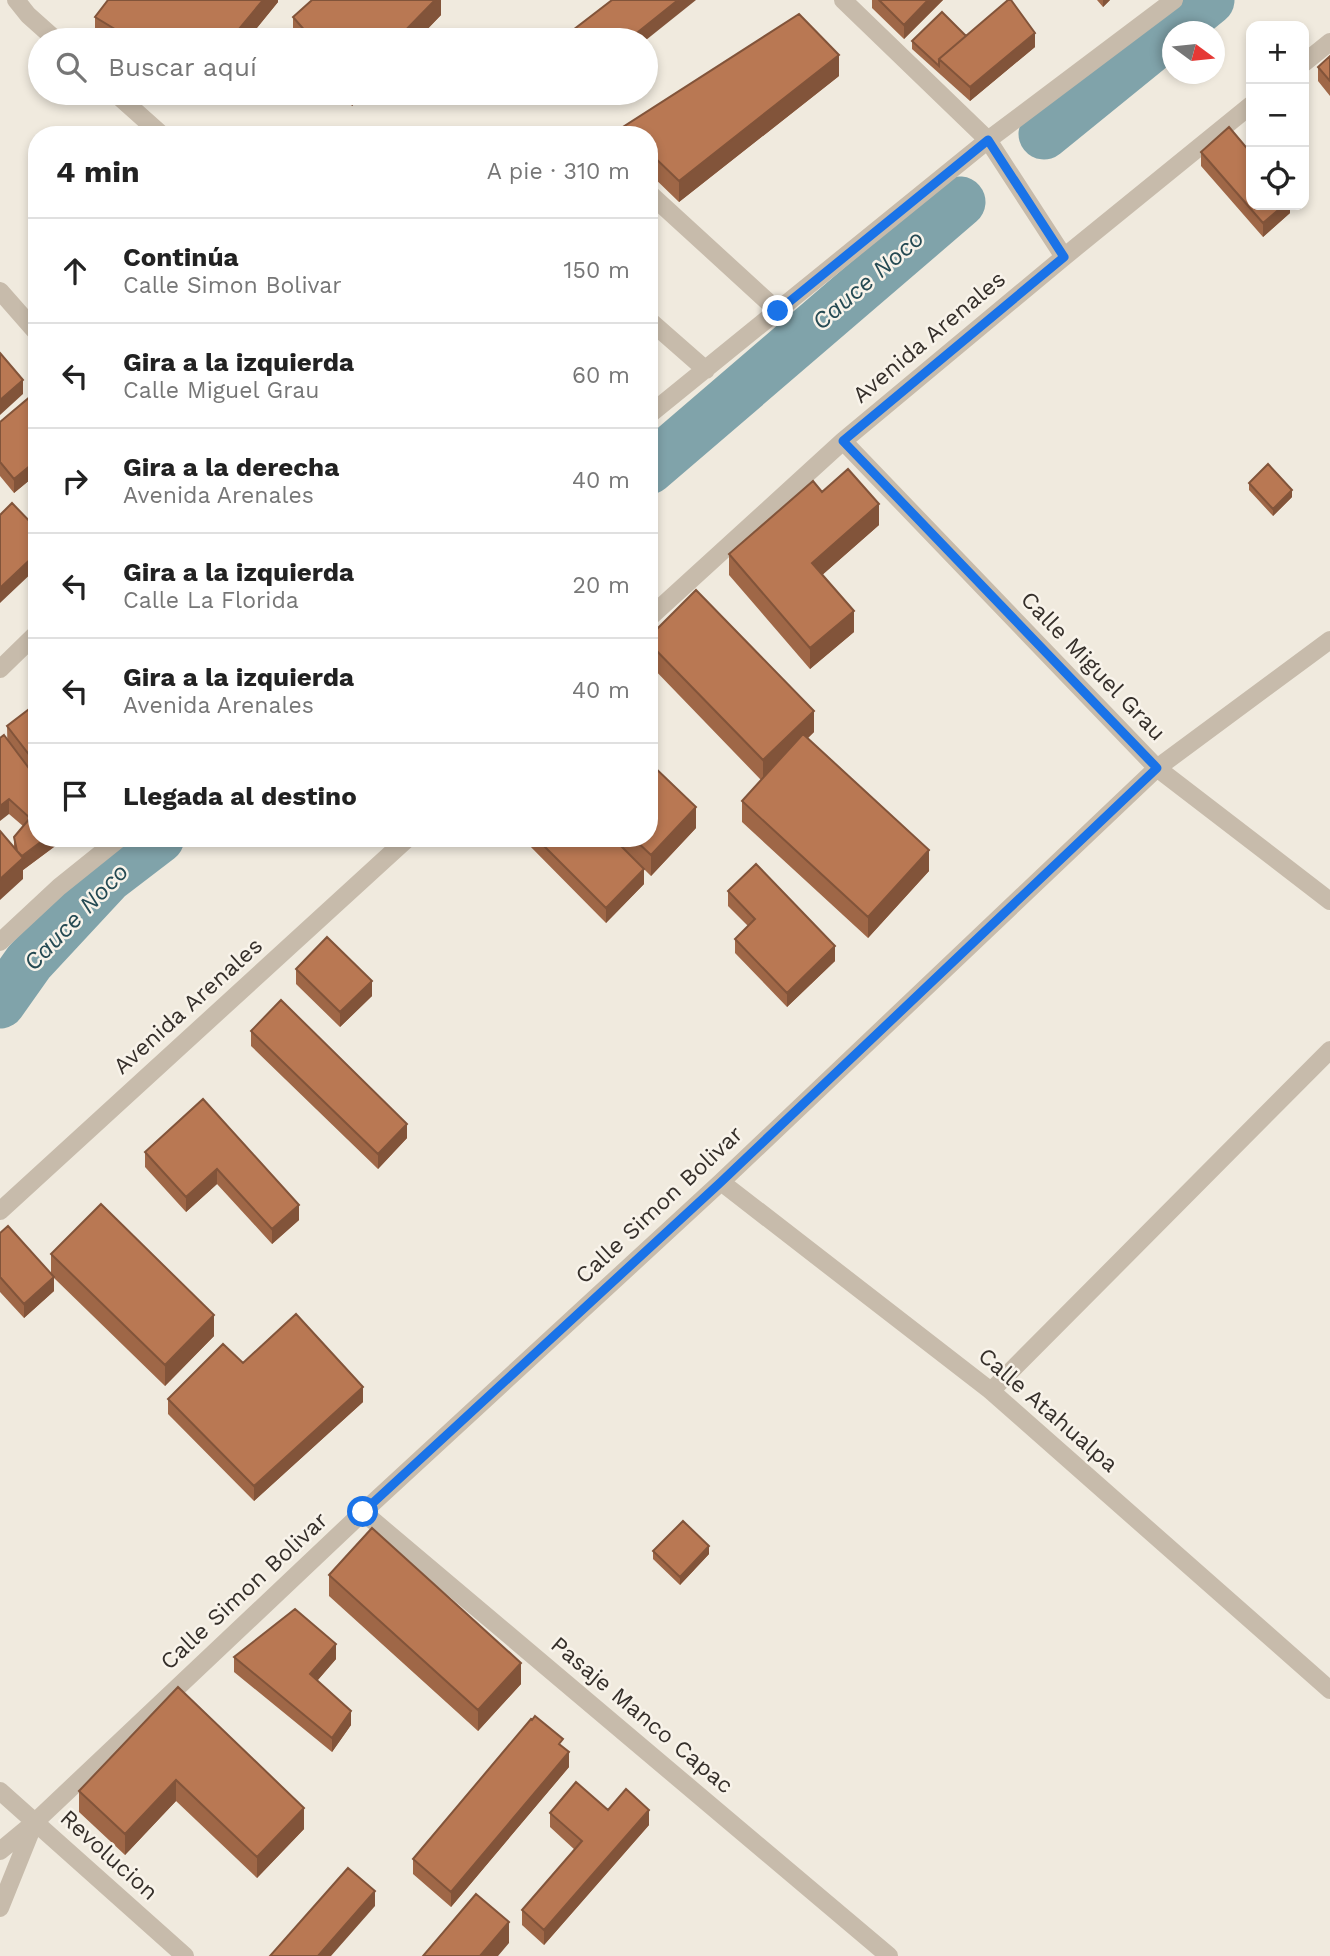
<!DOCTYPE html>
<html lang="es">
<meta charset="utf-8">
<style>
body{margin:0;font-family:"Work Sans",sans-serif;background:#f6f6f6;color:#222}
.controls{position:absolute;right:21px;top:21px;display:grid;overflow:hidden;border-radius:14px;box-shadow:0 4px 10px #0003}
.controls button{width:63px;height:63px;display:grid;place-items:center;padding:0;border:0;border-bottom:2px solid #e0e0e0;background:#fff;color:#222;font:35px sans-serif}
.compass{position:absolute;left:1162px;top:21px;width:63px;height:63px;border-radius:50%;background:#fff;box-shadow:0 4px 10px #0003;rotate:105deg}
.stop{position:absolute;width:21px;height:21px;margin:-16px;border:5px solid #1a73e8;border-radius:50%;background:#fff}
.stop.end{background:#1a73e8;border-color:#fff;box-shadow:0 2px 7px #0008}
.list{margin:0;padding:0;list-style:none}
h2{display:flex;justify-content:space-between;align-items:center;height:91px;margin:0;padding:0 28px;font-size:30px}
h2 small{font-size:23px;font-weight:400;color:#767676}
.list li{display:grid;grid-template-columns:46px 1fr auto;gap:21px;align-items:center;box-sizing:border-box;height:105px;padding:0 28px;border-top:2px solid #e0e0e0}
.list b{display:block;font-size:26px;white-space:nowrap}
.list p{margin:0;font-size:23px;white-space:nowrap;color:#767676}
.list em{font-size:23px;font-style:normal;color:#767676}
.icon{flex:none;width:38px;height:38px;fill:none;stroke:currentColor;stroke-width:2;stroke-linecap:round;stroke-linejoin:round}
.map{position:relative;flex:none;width:1330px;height:1956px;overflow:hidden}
.search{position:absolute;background:#fff;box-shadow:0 4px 10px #0003;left:28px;top:28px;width:630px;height:77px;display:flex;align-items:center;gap:18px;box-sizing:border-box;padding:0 24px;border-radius:38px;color:#767676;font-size:26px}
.panel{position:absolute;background:#fff;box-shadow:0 4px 10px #0003;left:28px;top:126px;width:630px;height:721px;border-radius:28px}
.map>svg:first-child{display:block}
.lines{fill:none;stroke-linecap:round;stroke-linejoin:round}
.canal{stroke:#80a3aa;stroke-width:51}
.minor{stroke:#c7bbab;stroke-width:18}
.wall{fill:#9f6747}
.shaded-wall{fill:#82543a}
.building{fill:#b97853;stroke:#82543a;stroke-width:2}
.route{stroke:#1a73e8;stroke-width:9}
.labels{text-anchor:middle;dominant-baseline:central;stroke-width:5;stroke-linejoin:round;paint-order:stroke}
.street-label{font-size:23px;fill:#352f2a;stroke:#f8f3ea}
.water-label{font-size:24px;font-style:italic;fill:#244952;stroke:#f8f3ea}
</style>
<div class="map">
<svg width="1330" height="1956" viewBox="0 0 1330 1956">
<rect width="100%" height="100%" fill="#f0eade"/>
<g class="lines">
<!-- canal -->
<path class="canal" d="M 1044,134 L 1209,0
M 649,469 L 960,202
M 0,1003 L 29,962 L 108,877 L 159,838"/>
<!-- minor -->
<path class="minor" d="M 16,0 L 28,15 L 56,40
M 843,0 L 988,140 L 1064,257
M 1304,63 L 1330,42
M 115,93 L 162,135
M 649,193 L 778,311
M 0,291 L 37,333
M 649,320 L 706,370
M 649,415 L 988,140 L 1174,0
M 843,441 L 1157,768 L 1330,901
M 649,618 L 843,441 L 1064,257 L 1251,105
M 0,669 L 37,633
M 0,942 L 59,887 L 120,838
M 721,1182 L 991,1391 L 1330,1690
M 0,1211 L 408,838
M 991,1391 L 1330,1050
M 363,1512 L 889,1956
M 0,1791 L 185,1956
M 0,1851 L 35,1822 L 363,1512 L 721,1182 L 1157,768 L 1330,640
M 0,1908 L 33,1826"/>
</g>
<!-- wall -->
<path class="wall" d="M 278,0 L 278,2 L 247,40 L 99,40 L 95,38 L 95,17 Z
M 441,0 L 441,15 L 417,40 L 295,40 L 293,38 L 293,17 Z
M 872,0 L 943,0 L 904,39 L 872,8 Z
M 1097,0 L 1110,0 L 1103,7 Z
M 966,36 L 1035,47 L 970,101 L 912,49 L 912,41 Z
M 1330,56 L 1330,96 L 1318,81 L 1318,67 Z
M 839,76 L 679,202 L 649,173 L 649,135 L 623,135 L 623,127 Z
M 185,93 L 205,93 L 198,101 Z
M 341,93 L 365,93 L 352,106 Z
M 1201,152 L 1290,205 L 1290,213 L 1263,237 L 1201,166 Z
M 37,403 L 37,474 L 14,493 L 0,476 L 0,422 Z
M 1249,483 L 1292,497 L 1273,516 L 1249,490 Z
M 822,492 L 879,525 L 822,575 L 854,632 L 810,669 L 729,575 L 729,554 Z
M 649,637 L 814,732 L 808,738 L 929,871 L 868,938 L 742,822 L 742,801 L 761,780 L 649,664 Z
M 37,703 L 37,838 L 66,838 L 23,870 L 23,879 L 14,848 L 14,837 L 23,826 L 9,814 L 7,726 Z
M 696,828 L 651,876 L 644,869 L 644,884 L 606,923 L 522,838 L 649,838 Z
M 728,891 L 835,961 L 787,1007 L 735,953 L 735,939 L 748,926 L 728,906 Z
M 296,969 L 372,996 L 340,1027 L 296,984 Z
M 251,1031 L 407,1138 L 378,1169 L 251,1046 Z
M 203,1099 L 299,1220 L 272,1244 L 217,1184 L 186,1212 L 145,1167 L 145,1152 Z
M 0,1233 L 51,1273 L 51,1254 L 214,1336 L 165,1386 L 54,1278 L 54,1291 L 24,1318 L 0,1292 Z
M 243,1363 L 363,1402 L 254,1501 L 168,1414 L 168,1399 Z
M 653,1551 L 709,1554 L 680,1585 L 653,1559 Z
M 329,1575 L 521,1684 L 478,1731 L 329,1596 Z
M 234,1657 L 336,1659 L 317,1681 L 351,1725 L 332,1752 L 234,1672 Z
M 178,1687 L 304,1829 L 257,1878 L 176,1801 L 125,1855 L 79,1812 L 79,1791 Z
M 563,1747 L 569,1767 L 451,1907 L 413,1874 L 413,1859 Z
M 608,1810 L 649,1825 L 544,1945 L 522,1925 L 522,1910 L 575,1850 L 550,1827 L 550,1813 Z"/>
<!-- shaded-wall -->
<path class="shaded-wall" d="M 263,0 L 278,0 L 278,2 L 247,40 L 230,40 Z
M 435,0 L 441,0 L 441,15 L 417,40 L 396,40 Z
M 678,0 L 696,0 L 646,40 L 628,40 Z
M 928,0 L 943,0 L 904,39 L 904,25 Z
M 1103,0 L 1110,0 L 1103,7 Z
M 1035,33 L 1035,47 L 970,101 L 970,87 Z
M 839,55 L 839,76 L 679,202 L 679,181 Z
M 198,93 L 205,93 L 198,101 Z
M 352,93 L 365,93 L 352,106 Z
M 1284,205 L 1290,205 L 1290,213 L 1263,237 L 1263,223 Z
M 23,380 L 23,394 L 0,415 L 0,400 Z
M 37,460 L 37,474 L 14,493 L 14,479 Z
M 1292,490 L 1292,497 L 1273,516 L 1273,509 Z
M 879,504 L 879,525 L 812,584 L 812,563 Z
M 37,553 L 37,568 L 0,603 L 0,588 Z
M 854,611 L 854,632 L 810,669 L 810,648 Z
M 814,711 L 814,732 L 763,781 L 763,760 Z
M 9,799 L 9,814 L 0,821 L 0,806 Z
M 696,807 L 696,828 L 651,876 L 651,855 Z
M 46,838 L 66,838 L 23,870 L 23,879 L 0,900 L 0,879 L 18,859 Z
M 929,850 L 929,871 L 868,938 L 868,917 Z
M 644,869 L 644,884 L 606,923 L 606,908 Z
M 835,946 L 835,961 L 787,1007 L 787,993 Z
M 372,981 L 372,996 L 340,1027 L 340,1012 Z
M 407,1124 L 407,1138 L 378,1169 L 378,1154 Z
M 217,1169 L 217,1184 L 186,1212 L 186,1197 Z
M 299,1205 L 299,1220 L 272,1244 L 272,1229 Z
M 54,1277 L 54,1291 L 24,1318 L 24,1304 Z
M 214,1315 L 214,1336 L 165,1386 L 165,1365 Z
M 363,1387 L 363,1402 L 254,1501 L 254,1486 Z
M 709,1546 L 709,1554 L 680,1585 L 680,1577 Z
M 336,1644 L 336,1659 L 310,1689 L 310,1674 Z
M 521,1663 L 521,1684 L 478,1731 L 478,1710 Z
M 351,1711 L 351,1725 L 332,1752 L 332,1738 Z
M 569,1752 L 569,1767 L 451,1907 L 451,1892 Z
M 176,1780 L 176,1801 L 125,1855 L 125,1834 Z
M 304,1808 L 304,1829 L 257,1878 L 257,1857 Z
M 649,1810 L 649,1825 L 544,1945 L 544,1930 Z
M 375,1891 L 375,1906 L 331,1956 L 318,1956 Z
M 509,1922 L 509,1943 L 498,1956 L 480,1956 Z"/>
<!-- building -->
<path class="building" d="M 108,0 L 263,0 L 230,40 L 133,40 L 95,17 Z
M 312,0 L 435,0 L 396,40 L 313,40 L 293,17 Z
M 612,0 L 678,0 L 628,40 L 560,40 Z
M 879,0 L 928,0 L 904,25 Z
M 1008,0 L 1011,0 L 1035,33 L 970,87 L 939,59 Z
M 942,12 L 966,36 L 939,59 L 939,66 L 912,41 Z
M 799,14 L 839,55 L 679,181 L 649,152 L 649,135 L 631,135 L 623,127 Z
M 1330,56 L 1330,81 L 1318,67 Z
M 1229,127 L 1251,153 L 1251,205 L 1284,205 L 1263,223 L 1201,152 Z
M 0,353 L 23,380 L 0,400 Z
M 31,396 L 37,403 L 37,460 L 14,479 L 0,462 L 0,422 Z
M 1268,464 L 1292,490 L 1273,509 L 1249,483 Z
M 848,469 L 879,504 L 812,563 L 854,611 L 810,648 L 729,554 L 813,481 L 822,492 Z
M 12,503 L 37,529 L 37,553 L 0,588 L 0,515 Z
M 696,590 L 814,711 L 763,760 L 649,643 L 649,637 Z
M 37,703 L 37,765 L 7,726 Z
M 803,734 L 929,850 L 868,917 L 742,801 Z
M 4,735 L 37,779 L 37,838 L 46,838 L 22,856 L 17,851 L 14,837 L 30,818 L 9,799 L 0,806 L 0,738 Z
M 649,762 L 696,807 L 651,855 L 633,838 L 649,838 Z
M 0,831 L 23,858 L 0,879 Z
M 536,838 L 613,838 L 644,869 L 606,908 Z
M 756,864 L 835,946 L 787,993 L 735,939 L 755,919 L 728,891 Z
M 327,937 L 372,981 L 340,1012 L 296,969 Z
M 281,1000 L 407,1124 L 378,1154 L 251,1031 Z
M 203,1099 L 299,1205 L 272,1229 L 217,1169 L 186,1197 L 145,1152 Z
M 101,1204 L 214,1315 L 165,1365 L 51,1254 Z
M 8,1226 L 54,1277 L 24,1304 L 0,1277 L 0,1233 Z
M 296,1314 L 363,1387 L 254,1486 L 168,1399 L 223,1344 L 243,1363 Z
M 683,1521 L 709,1546 L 680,1577 L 653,1551 Z
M 372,1528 L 521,1663 L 478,1710 L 329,1575 Z
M 295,1609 L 336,1644 L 310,1674 L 351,1711 L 332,1738 L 234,1657 Z
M 178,1687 L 304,1808 L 257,1857 L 176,1780 L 125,1834 L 79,1791 Z
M 535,1716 L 563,1739 L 559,1744 L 569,1752 L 451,1892 L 413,1859 L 531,1719 L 532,1720 Z
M 576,1782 L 608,1810 L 626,1789 L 649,1810 L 544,1930 L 522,1910 L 582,1841 L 550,1813 Z
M 348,1868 L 375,1891 L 318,1956 L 270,1956 Z
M 476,1894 L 509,1922 L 480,1956 L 423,1956 Z"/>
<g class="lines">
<!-- route -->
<path class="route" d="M 363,1512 L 721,1182 L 1157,768 L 843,441 L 1064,257 L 988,140 L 778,311"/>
</g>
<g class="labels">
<!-- street labels -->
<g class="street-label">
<text transform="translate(929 337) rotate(-40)">Avenida Arenales</text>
<text transform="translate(1093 666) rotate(46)">Calle Miguel Grau</text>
<text transform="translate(188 1006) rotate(-42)">Avenida Arenales</text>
<text transform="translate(659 1205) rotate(-43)">Calle Simon Bolivar</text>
<text transform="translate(1048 1410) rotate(41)">Calle Atahualpa</text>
<text transform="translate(244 1591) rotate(-43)">Calle Simon Bolivar</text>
<text transform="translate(642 1715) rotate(40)">Pasaje Manco Capac</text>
<text transform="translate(109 1855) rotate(42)">Revolucion</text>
</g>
<!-- water labels -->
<g class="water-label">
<text transform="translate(868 280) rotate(-41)">Cauce Noco</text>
<text transform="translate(76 917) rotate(-46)">Cauce Noco</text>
</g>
</g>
</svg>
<div class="controls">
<button>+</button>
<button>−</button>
<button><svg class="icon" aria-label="locate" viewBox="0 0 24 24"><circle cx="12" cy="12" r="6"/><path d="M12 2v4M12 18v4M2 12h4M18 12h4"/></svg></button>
</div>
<svg class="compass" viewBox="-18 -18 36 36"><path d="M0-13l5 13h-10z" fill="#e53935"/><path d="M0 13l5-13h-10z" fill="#767676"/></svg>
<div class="stop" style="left:363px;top:1512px"></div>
<div class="stop end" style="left:778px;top:311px"></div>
<div class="search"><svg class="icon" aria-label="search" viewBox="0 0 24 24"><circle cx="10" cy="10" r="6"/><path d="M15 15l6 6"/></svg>Buscar aquí</div>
<section class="panel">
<h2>4 min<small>A pie · 310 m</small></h2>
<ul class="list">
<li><svg class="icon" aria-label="ahead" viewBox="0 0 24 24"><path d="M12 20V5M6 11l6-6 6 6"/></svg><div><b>Continúa</b><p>Calle Simon Bolivar</p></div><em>150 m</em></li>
<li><svg class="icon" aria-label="left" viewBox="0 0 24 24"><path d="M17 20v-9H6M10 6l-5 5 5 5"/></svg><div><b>Gira a la izquierda</b><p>Calle Miguel Grau</p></div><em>60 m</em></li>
<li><svg class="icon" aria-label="right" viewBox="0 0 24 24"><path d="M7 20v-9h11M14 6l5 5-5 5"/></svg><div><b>Gira a la derecha</b><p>Avenida Arenales</p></div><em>40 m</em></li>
<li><svg class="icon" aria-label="left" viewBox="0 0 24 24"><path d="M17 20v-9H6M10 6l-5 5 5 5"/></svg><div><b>Gira a la izquierda</b><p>Calle La Florida</p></div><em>20 m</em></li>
<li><svg class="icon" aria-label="left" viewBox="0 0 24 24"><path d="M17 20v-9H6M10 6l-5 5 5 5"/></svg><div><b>Gira a la izquierda</b><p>Avenida Arenales</p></div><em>40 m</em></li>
<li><svg class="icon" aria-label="arrive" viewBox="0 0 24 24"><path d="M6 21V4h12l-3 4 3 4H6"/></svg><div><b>Llegada al destino</b></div></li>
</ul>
</section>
</div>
